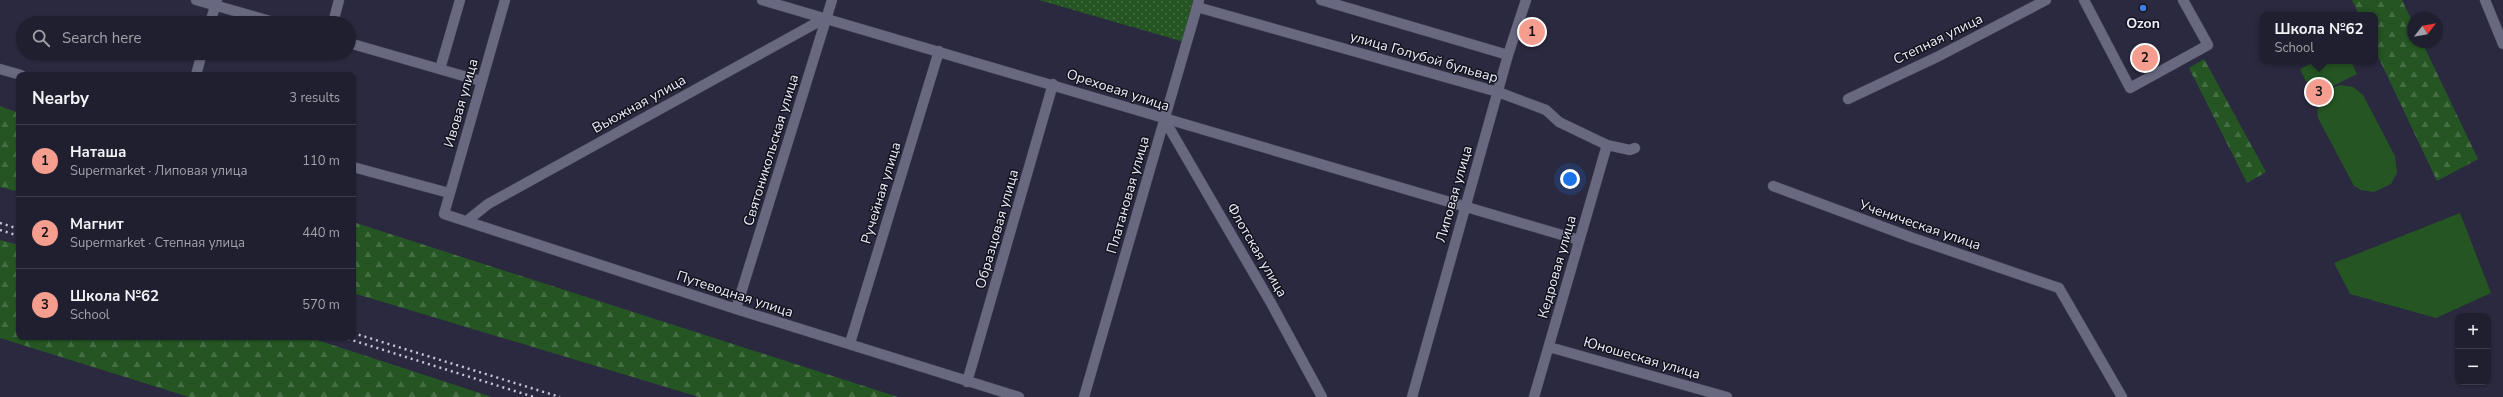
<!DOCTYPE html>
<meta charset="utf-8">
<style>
body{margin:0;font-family:"Nunito Sans",sans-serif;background:#2d2c3b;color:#f1f3f6}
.controls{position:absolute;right:12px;bottom:12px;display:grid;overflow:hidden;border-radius:8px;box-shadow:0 1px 3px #0004}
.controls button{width:36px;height:36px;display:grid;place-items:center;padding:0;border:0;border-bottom:1px solid #3d3d4b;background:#201f2f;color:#f1f3f6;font:20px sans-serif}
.compass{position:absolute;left:2407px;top:12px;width:36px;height:36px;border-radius:50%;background:#201f2f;box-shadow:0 1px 3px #0004;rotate:59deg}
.you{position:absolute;left:1570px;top:179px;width:14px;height:14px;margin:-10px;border:3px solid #fff;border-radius:50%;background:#1a73e8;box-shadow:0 0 0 6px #1a73e833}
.badge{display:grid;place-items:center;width:26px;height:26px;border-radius:50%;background:#f59d8e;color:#111;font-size:13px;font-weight:700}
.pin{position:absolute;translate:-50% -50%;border:2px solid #fff;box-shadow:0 1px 4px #0006}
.popup{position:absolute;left:2260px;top:12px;width:118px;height:52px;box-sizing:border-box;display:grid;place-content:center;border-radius:8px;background:#201f2f;filter:drop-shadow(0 1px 3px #0005);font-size:13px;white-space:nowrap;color:#a2a2aa}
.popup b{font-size:15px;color:#f1f3f6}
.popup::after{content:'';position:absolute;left:50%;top:100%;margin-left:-8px;border:8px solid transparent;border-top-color:#201f2f}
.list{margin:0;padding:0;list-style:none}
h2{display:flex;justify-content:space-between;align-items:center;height:52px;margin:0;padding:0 16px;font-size:17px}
h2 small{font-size:13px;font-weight:400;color:#a2a2aa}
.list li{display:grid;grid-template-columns:26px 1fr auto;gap:12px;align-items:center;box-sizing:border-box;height:72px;padding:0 16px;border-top:1px solid #3d3d4b}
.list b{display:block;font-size:15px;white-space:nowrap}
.list p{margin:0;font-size:13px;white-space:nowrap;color:#a2a2aa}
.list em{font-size:13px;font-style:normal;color:#a2a2aa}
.icon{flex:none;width:22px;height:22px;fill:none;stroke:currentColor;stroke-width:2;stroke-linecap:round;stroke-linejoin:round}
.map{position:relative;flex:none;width:2503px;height:397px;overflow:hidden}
.search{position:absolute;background:#201f2f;box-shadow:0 1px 3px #0004;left:16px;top:16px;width:340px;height:44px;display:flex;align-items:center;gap:10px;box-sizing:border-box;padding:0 14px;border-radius:22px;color:#a2a2aa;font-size:15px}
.panel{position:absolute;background:#201f2f;box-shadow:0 1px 3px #0004;left:16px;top:72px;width:340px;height:268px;border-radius:8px}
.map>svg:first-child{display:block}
.grass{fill:url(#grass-dots)}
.forest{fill:url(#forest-firs)}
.park{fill:#255523}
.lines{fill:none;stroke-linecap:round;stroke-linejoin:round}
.minor-casing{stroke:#474558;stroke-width:11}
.minor{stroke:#686881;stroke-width:10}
.rail{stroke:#c6c6d6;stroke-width:2.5;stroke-dasharray:2 4;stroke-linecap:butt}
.shop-dot{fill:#3f7fe0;stroke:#13131d;stroke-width:1.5}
.labels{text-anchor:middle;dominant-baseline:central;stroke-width:3;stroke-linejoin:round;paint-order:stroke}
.poi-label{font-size:14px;font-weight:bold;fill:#ebebfa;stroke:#13131d}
.street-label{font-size:14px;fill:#ebebfa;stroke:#13131d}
</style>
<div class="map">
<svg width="2503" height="397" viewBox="0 0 2503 397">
<defs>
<pattern id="grass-dots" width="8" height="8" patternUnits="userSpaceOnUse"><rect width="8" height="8" fill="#255523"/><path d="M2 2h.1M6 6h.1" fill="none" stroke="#456e44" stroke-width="1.8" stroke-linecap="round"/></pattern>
<pattern id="forest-firs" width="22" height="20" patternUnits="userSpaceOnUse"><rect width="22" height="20" fill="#255523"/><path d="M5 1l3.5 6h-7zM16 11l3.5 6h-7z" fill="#456e44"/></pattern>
</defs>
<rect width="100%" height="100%" fill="#2a293f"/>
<!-- grass -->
<path class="grass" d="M 1039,0 L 1196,0 L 1184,42 Z"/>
<!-- forest -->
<path class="forest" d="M 2352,0 L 2402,0 L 2413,23 L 2413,42 L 2422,42 L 2478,159 L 2437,181 L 2375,50 L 2375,15 L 2359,15 Z
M 2204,59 L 2266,172 L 2247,183 L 2189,68 Z
M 0,106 L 19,113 L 19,192 L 0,187 Z
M 353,222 L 898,397 L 699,397 L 353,293 Z
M 0,240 L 19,245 L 19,337 L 308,337 L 492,397 L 189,397 L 0,338 Z"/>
<!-- park -->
<path class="park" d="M 2316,61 L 2351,61 L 2357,74 L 2313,96 L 2300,69 Z
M 2341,85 L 2353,87 L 2363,95 L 2395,156 L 2397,173 L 2391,184 L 2374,192 L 2361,190 L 2354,186 L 2318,118 C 2315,101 2325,89 2341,85 Z
M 2460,213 L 2491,293 L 2436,318 L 2350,294 L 2334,263 Z"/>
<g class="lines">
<defs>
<path id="minor" d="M 196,0 L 277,23
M 505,0 L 444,214 L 736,309 L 1019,397
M 762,0 L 1579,240
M 1321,0 L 1508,55
M 2084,0 L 2130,88 L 2208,45 L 2183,0
M 2485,0 L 2503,44
M 1197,7 L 1498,92 L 1546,110 L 1559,122 L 1607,145 L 1630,150 L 1635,148
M 210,23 L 217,0
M 333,23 L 339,0
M 349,43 L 481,81
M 0,69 L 21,75
M 440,69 L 460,0
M 196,75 L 202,53
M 1848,99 L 1937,57 L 2046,0
M 1164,119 L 1271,303 L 1322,397
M 353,167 L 449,193
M 1773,186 L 1913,238 L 2059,288 L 2122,397
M 468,220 L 488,204 L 827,17
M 736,309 L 832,0
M 850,343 L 939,51
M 1549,347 L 1727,397
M 967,382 L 1053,84
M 1084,397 L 1199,0
M 1412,397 L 1508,55 L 1526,0
M 1534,397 L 1607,145"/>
</defs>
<!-- minor casing -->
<use href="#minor" class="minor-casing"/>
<!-- minor -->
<use href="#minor" class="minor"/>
<!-- rail -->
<path class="rail" d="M 0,223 L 19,229
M 0,230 L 19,236
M 353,333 L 560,397
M 342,337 L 534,397"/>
</g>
<!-- markers -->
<circle class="shop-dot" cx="2143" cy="8" r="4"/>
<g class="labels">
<!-- poi labels -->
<g class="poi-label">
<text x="2143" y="23">Ozon</text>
</g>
<!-- street labels -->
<g class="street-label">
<text transform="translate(1938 39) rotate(-26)">Степная улица</text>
<text transform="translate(1424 57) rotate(16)">улица Голубой бульвар</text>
<text transform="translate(1118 90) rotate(18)">Ореховая улица</text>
<text transform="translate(461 103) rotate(-74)">Ивовая улица</text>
<text transform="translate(639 104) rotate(-29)">Вьюжная улица</text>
<text transform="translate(771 150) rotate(-73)">Святоникольская улица</text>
<text transform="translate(881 193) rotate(-73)">Ручейная улица</text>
<text transform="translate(1454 194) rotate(-74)">Липовая улица</text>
<text transform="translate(1128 195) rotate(-74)">Платановая улица</text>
<text transform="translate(1920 225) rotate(19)">Ученическая улица</text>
<text transform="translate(997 229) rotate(-74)">Образцовая улица</text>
<text transform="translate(1257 250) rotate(60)">Флотская улица</text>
<text transform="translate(1557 267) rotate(-74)">Кедровая улица</text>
<text transform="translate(735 294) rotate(18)">Путеводная улица</text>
<text transform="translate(1642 358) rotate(16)">Юношеская улица</text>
</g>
</g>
</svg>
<div class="controls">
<button>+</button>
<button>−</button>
</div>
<svg class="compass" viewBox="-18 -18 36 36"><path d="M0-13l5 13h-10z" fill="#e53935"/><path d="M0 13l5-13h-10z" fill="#a2a2aa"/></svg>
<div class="you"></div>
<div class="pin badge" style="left:1532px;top:32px">1</div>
<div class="pin badge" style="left:2145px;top:58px">2</div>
<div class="pin badge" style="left:2319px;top:92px">3</div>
<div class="popup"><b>Школа №62</b>School</div>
<div class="search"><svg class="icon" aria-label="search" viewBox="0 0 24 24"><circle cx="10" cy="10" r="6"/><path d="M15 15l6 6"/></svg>Search here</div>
<section class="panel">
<h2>Nearby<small>3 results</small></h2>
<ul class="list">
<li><span class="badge">1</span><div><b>Наташа</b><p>Supermarket · Липовая улица</p></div><em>110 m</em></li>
<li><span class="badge">2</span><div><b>Магнит</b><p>Supermarket · Степная улица</p></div><em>440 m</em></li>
<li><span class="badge">3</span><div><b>Школа №62</b><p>School</p></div><em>570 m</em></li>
</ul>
</section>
</div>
